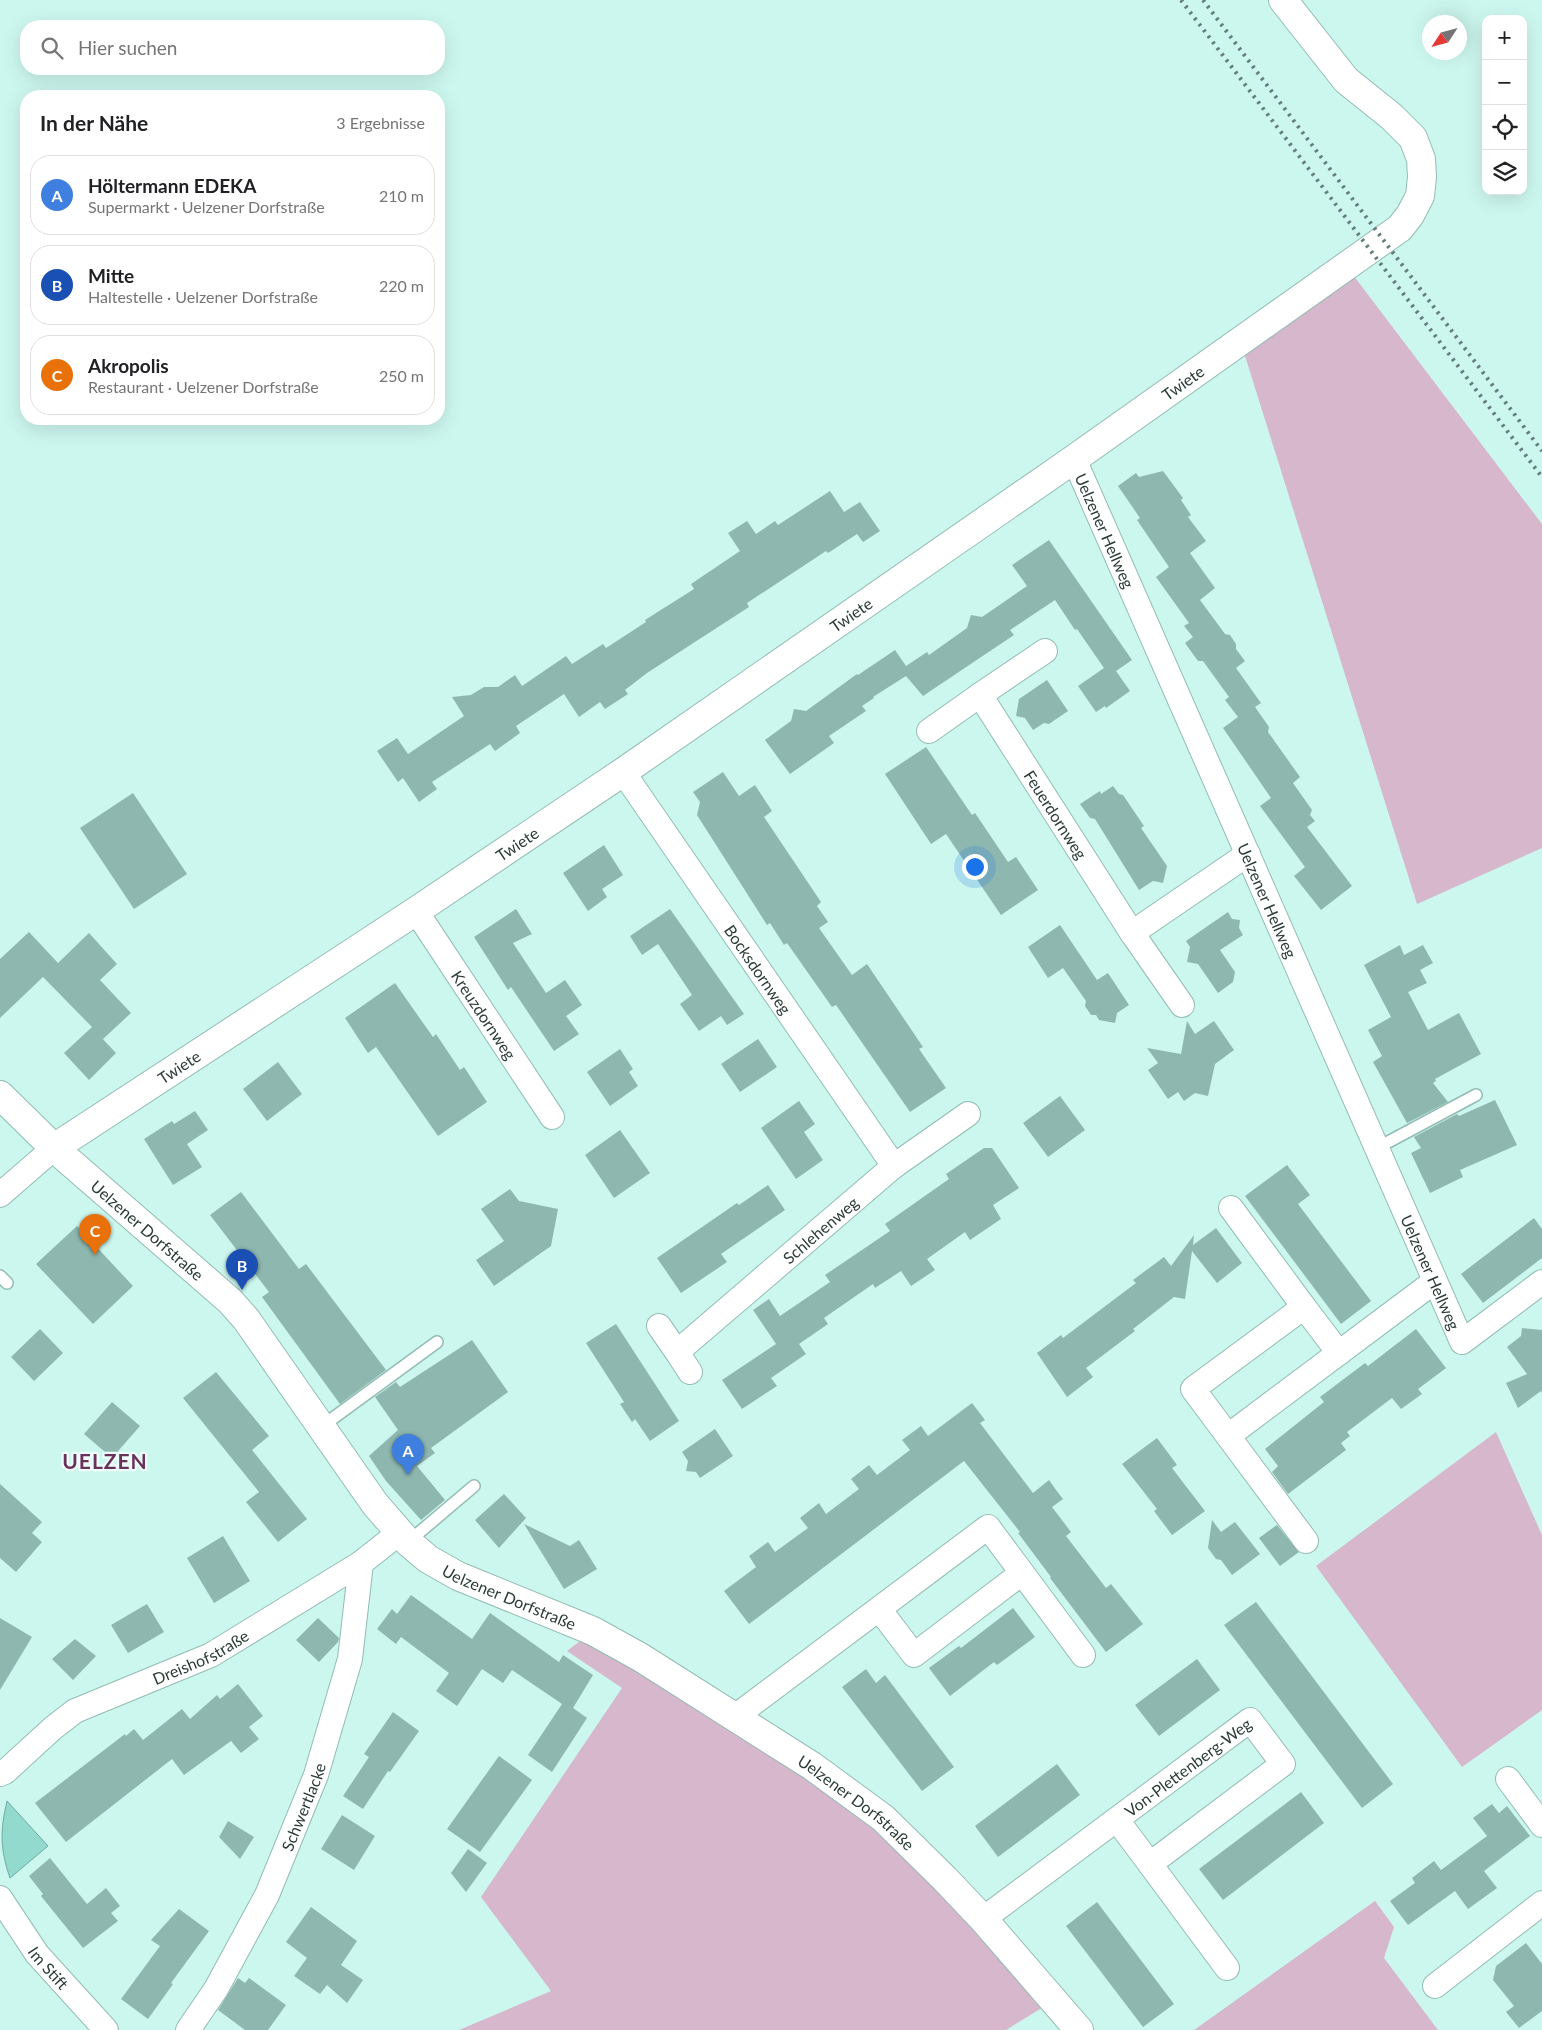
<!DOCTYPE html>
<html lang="de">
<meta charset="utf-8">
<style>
body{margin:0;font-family:Lato,sans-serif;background:#f6f6f6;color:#202124}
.controls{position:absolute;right:15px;top:15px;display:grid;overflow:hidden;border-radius:10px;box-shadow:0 5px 20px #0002}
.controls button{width:45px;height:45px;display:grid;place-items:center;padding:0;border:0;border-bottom:1px solid #e0e0e0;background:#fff;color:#202124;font:25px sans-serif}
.compass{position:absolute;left:1422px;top:15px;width:45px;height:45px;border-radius:50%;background:#fff;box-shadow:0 5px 20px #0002;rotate:234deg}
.you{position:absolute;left:974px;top:866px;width:18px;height:18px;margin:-12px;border:4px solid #fff;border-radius:50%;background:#1a73e8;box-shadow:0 0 0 8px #1a73e833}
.badge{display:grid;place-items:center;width:32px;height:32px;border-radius:50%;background:#ea580c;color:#fff;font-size:16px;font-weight:700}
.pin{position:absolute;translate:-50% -41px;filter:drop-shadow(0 1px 2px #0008)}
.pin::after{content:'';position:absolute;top:26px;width:18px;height:15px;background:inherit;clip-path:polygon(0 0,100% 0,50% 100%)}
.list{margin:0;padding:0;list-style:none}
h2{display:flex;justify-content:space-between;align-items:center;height:65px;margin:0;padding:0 20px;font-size:21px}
h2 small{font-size:16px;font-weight:400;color:#757577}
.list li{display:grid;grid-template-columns:32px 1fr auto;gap:15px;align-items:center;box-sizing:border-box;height:80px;margin:0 10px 10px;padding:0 10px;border:1px solid #e0e0e0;border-radius:20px}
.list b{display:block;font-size:19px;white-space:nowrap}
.list p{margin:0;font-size:16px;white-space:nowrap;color:#757577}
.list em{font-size:16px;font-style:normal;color:#757577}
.icon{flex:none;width:28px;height:28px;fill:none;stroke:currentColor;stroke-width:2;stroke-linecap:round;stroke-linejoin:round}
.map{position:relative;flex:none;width:1542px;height:2030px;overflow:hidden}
.search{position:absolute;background:#fff;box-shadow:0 5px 20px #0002;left:20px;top:20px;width:425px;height:55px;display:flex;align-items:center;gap:12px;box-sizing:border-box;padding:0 18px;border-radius:20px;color:#757577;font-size:19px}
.panel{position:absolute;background:#fff;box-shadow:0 5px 20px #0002;left:20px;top:90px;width:425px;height:335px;border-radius:20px}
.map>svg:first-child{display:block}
.green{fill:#d6b7cc}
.water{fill:#92dace;stroke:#73aaa1}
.building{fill:#8eb7b0}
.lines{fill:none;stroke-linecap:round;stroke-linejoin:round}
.service-casing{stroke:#92bcb4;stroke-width:14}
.minor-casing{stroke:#92bcb4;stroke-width:26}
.tertiary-casing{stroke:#92bcb4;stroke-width:30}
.service{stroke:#fff;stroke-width:11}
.minor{stroke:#fff;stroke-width:24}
.tertiary{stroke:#fff;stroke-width:28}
.rail{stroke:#647e79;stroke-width:4;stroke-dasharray:2.5 5;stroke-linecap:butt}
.labels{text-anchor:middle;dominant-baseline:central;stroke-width:4.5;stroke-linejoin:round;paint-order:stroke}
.street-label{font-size:16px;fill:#2a3b38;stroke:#edfefa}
.district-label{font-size:21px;font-weight:bold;letter-spacing:1px;fill:#6b315d;stroke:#edfefa}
</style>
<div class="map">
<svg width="1542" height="2030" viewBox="0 0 1542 2030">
<rect width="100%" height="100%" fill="#ccf7ef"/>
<!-- green -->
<path class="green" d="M 1347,267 L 1542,524 L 1542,848 L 1417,904 L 1240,340 Z
M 1496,1432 L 1542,1535 L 1542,1710 L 1462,1767 L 1316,1566 Z
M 593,1631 L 812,1766 L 1053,2001 L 1006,2030 L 459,2030 L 551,1991 L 481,1897 L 622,1688 L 567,1651 Z
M 1375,1901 L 1394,1927 L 1384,1958 L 1438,2030 L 1194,2030 Z"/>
<!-- water -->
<path class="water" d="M 7,1801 L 48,1846 L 10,1878 C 0,1849 0,1831 7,1801 Z"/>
<!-- building -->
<path class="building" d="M 1163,471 L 1183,498 L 1181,500 L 1191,515 L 1188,517 L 1206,541 L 1190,553 L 1215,588 L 1200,600 L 1225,634 L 1230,635 L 1236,644 L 1236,649 L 1245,661 L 1236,668 L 1261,703 L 1255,707 L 1269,727 L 1268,732 L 1300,777 L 1293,783 L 1312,810 L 1310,815 L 1315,821 L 1307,827 L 1352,886 L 1321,910 L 1294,876 L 1305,867 L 1260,806 L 1271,798 L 1223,728 L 1238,717 L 1225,700 L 1229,697 L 1203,661 L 1198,661 L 1185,643 L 1193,637 L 1184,626 L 1189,623 L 1156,577 L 1169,567 L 1137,520 L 1140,518 L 1118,486 L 1136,473 L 1139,477 Z
M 830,491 L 844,512 L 860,502 L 880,531 L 863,542 L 857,534 L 828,553 L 826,551 L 747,603 L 749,607 L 647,673 L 625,690 L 628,694 L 605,709 L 600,702 L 579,717 L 564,694 L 516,726 L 520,733 L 495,751 L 490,744 L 432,782 L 437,789 L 419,802 L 403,778 L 398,782 L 377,751 L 397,738 L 408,754 L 464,716 L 452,697 L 471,695 L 484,687 L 498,687 L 515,675 L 522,686 L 566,656 L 572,664 L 603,644 L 606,648 L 646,622 L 645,620 L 694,589 L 691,584 L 740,551 L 728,533 L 747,521 L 756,534 L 775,521 L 778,525 Z
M 1049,540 L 1132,660 L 1116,671 L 1130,691 L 1106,708 L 1105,706 L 1096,712 L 1078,686 L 1104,668 L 1077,629 L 1075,630 L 1055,600 L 1010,630 L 1014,635 L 923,696 L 906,676 L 873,697 L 874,698 L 862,706 L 866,711 L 829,736 L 834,743 L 790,774 L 765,740 L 791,721 L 794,709 L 806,711 L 857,674 L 858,675 L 895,650 L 906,666 L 927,652 L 929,655 L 967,628 L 971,615 L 982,617 L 1027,586 L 1012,565 Z
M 1047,680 L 1068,711 L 1049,724 L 1044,723 L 1033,730 L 1025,718 L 1016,716 L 1019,699 Z
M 926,747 L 972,815 L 975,813 L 1008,862 L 1016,857 L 1038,890 L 1001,915 L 946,834 L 931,844 L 885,774 Z
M 723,772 L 739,796 L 755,785 L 772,811 L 764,817 L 821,902 L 817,906 L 828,922 L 819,928 L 852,975 L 867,964 L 923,1047 L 919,1049 L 946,1088 L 910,1112 L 836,1005 L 832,1007 L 787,943 L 784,945 L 770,923 L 767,925 L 697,815 L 700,802 L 693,792 Z
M 1113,786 L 1119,794 L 1123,795 L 1144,826 L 1141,828 L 1167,866 L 1163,883 L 1153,881 L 1139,890 L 1095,819 L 1090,818 L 1080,804 L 1100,791 L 1101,794 Z
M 133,793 L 187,874 L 134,909 L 80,828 Z
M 604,845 L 623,875 L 602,889 L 607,897 L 588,911 L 563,873 Z
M 516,909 L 532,934 L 513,943 L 546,993 L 565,980 L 582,1005 L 566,1016 L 579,1034 L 554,1051 L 511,987 L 508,990 L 474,937 Z
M 670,909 L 744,1014 L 727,1025 L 721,1016 L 699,1031 L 680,1004 L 692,995 L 658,944 L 642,955 L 630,936 Z
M 1228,912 L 1232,919 L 1240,920 L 1239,928 L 1243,935 L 1220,950 L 1235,972 L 1233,982 L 1218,993 L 1198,964 L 1187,962 L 1190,947 L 1186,941 Z
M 1060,925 L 1097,980 L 1108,973 L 1129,1005 L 1117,1013 L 1115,1023 L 1099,1020 L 1096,1015 L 1091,1015 L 1085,1006 L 1086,1001 L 1063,968 L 1048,978 L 1028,947 Z
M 29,932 L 58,963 L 89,933 L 117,964 L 100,980 L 131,1013 L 103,1039 L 98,1034 L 116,1053 L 89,1080 L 64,1053 L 92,1027 L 43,977 L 0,1018 L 0,959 Z
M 1400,945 L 1404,955 L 1423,945 L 1433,963 L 1420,970 L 1427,983 L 1408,992 L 1428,1030 L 1459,1013 L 1481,1054 L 1435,1079 L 1436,1081 L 1433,1083 L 1448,1102 L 1407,1123 L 1373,1062 L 1382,1056 L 1368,1030 L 1391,1017 L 1364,965 Z
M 395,983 L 433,1037 L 436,1034 L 460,1070 L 464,1067 L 487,1102 L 438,1136 L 376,1047 L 368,1053 L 345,1018 Z
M 1187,1021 L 1195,1034 L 1214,1021 L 1234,1050 L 1215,1064 L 1208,1096 L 1195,1093 L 1184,1101 L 1178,1092 L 1168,1099 L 1148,1070 L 1158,1063 L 1147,1048 L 1181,1054 Z
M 758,1039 L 777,1067 L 740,1092 L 721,1064 Z
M 620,1049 L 633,1069 L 629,1072 L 638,1086 L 610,1106 L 587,1072 Z
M 278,1062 L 302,1094 L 267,1121 L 243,1089 Z
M 1060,1096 L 1085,1130 L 1048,1157 L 1023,1123 Z
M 1495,1100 L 1517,1145 L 1460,1170 L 1463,1177 L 1430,1193 L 1411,1153 L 1421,1148 L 1414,1137 L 1457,1114 L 1459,1116 Z
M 799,1101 L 815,1124 L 804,1132 L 823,1160 L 796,1179 L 761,1128 Z
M 195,1111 L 208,1130 L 187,1144 L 202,1167 L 173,1185 L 144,1139 L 172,1121 L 174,1124 Z
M 620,1130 L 650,1173 L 614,1198 L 585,1155 Z
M 984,1148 L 992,1148 L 1019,1188 L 993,1205 L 1001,1219 L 970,1240 L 965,1232 L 927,1259 L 935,1270 L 911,1286 L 901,1271 L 875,1288 L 873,1284 L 824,1318 L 828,1324 L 799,1344 L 806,1354 L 771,1378 L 777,1386 L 742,1409 L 722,1380 L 776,1344 L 753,1310 L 769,1299 L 780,1316 L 830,1282 L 825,1275 L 890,1231 L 885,1224 L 949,1179 L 946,1174 Z
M 1287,1165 L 1310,1195 L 1298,1204 L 1371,1301 L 1341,1324 L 1245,1196 Z
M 768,1185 L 785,1210 L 721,1254 L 727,1262 L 681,1293 L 657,1258 L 737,1203 L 739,1205 Z
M 510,1189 L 519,1201 L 558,1209 L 551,1246 L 494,1286 L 476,1260 L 504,1241 L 481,1209 Z
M 241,1192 L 299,1269 L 306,1264 L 386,1370 L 340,1404 L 262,1297 L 269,1292 L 210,1215 Z
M 1534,1218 L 1542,1229 L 1542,1258 L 1483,1303 L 1461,1274 Z
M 77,1226 L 133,1286 L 93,1324 L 36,1264 Z
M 1216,1228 L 1242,1263 L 1217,1283 L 1192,1251 L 1185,1299 L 1174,1297 L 1133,1329 L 1135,1331 L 1086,1368 L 1093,1377 L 1067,1397 L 1037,1353 L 1061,1335 L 1063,1338 L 1136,1283 L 1133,1280 L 1164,1257 L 1171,1266 L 1194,1235 L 1193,1245 Z
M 616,1324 L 679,1421 L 650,1441 L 635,1419 L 632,1422 L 620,1404 L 624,1402 L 586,1343 Z
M 1522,1328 L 1542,1330 L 1542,1393 L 1541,1391 L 1518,1408 L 1506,1383 L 1527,1374 L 1507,1347 L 1521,1336 Z
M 40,1329 L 63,1353 L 34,1381 L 11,1357 Z
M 1416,1329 L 1446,1368 L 1418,1389 L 1422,1394 L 1401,1409 L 1392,1398 L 1347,1432 L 1350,1436 L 1341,1443 L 1346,1450 L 1288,1494 L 1272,1472 L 1278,1466 L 1265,1449 L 1324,1402 L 1320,1397 L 1365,1363 L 1368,1366 Z
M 472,1340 L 508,1392 L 431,1448 L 435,1453 L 417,1466 L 445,1500 L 421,1520 L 386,1481 L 369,1456 L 398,1430 L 375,1397 L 396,1382 L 400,1387 Z
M 216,1372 L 269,1436 L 252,1450 L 307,1519 L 278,1542 L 246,1502 L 259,1492 L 183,1398 Z
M 112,1402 L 140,1426 L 112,1458 L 84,1434 Z
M 972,1403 L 985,1420 L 980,1423 L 1033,1493 L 1049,1480 L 1056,1490 L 1063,1499 L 1052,1507 L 1071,1532 L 1066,1536 L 1106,1588 L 1111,1584 L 1143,1624 L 1106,1652 L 1050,1578 L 1051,1577 L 1018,1533 L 1020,1532 L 964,1461 L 749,1624 L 724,1591 L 756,1567 L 749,1556 L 768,1542 L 775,1552 L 808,1528 L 800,1518 L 819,1503 L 826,1514 L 859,1489 L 851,1479 L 869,1465 L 877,1475 L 910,1450 L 902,1440 L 921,1426 L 928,1436 Z
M 715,1429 L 733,1456 L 700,1478 L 696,1472 L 686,1471 L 688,1461 L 682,1452 Z
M 1157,1438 L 1177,1465 L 1172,1468 L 1205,1511 L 1172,1535 L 1154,1511 L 1157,1509 L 1122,1464 Z
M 0,1484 L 42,1522 L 32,1533 L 42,1542 L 16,1572 L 0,1558 Z
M 504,1494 L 526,1518 L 499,1548 L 475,1520 Z
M 1212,1520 L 1221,1532 L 1235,1522 L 1260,1554 L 1232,1575 L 1221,1560 L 1216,1559 L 1208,1548 Z
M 524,1524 L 570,1546 L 579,1540 L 597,1569 L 564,1589 Z
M 1277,1525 L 1299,1552 L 1280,1566 L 1259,1538 Z
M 223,1536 L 250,1581 L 214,1603 L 187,1558 Z
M 411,1595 L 472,1639 L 490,1613 L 559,1662 L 563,1655 L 593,1675 L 573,1708 L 587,1718 L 552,1772 L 528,1755 L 562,1704 L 512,1670 L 503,1683 L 482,1669 L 457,1706 L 436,1691 L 449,1673 L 401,1637 L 396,1644 L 377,1629 L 392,1609 L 397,1614 Z
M 1256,1602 L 1393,1784 L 1362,1808 L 1224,1625 Z
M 147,1604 L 164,1632 L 128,1653 L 111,1625 Z
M 1013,1608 L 1035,1637 L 997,1665 L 994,1662 L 950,1696 L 929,1668 L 959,1646 L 961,1648 Z
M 0,1618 L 32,1637 L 0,1690 Z
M 318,1618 L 339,1638 L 338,1642 L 319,1662 L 296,1640 Z
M 75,1639 L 96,1656 L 73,1680 L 52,1659 Z
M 1197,1659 L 1220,1690 L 1159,1736 L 1135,1705 Z
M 866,1669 L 876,1683 L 885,1675 L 954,1767 L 922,1791 L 842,1687 Z
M 238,1684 L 263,1716 L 249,1727 L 259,1739 L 241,1753 L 231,1741 L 184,1775 L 172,1759 L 66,1842 L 35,1803 L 125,1734 L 126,1736 L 134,1729 L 143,1740 L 182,1709 L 190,1719 L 217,1695 L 220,1699 Z
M 393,1712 L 419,1731 L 390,1772 L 388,1771 L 363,1809 L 343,1796 L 369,1757 L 364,1754 Z
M 499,1756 L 532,1780 L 480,1852 L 447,1829 Z
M 1057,1764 L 1080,1795 L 998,1857 L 975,1826 Z
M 1301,1792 L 1324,1823 L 1223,1900 L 1199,1869 Z
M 1492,1804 L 1499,1813 L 1507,1806 L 1530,1836 L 1484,1871 L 1497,1888 L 1468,1909 L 1455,1891 L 1408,1925 L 1390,1901 L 1415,1883 L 1412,1878 L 1434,1861 L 1441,1870 L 1487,1836 L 1473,1818 Z
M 342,1815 L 375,1836 L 354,1870 L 321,1849 Z
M 228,1821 L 254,1837 L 240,1859 L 219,1837 Z
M 468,1849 L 487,1863 L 466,1892 L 451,1873 Z
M 50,1858 L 87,1904 L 106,1888 L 120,1906 L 111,1913 L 118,1921 L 83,1948 L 41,1896 L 43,1894 L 29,1876 Z
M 1097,1902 L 1174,2004 L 1143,2027 L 1066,1926 Z
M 311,1907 L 357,1941 L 341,1965 L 363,1980 L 347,2003 L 327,1985 L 320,1994 L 294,1976 L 307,1958 L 286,1942 Z
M 179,1909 L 209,1931 L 171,1983 L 173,1984 L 148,2019 L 121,1999 L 160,1946 L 151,1940 Z
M 1526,1943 L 1542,1964 L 1542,2011 L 1519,2028 L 1506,2012 L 1514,2006 L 1493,1980 L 1496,1966 Z
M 238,1978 L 245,1983 L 249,1978 L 286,2005 L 268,2030 L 245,2030 L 218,2010 Z"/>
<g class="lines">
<defs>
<path id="service" d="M 1377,1148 L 1476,1095
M 0,1276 L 7,1283
M 321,1427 L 437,1342
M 408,1542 L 474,1486"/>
<g id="minor">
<path id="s1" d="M 1074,459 L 1462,1342 L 1542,1282"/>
<path id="s2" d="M 1045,651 L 980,695 L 1132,933 L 1248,854"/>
<path d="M 929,731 L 980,695"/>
<path id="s3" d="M 623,772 L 894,1166"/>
<path id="s4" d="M 416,911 L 552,1117"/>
<path d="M 1132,933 L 1182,1005"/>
<path d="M 0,1195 L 54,1148"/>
<path d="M 1304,1307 L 1339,1353"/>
<path id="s5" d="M 659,1326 L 677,1352 L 894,1166 L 968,1114"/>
<path d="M 677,1352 L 690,1372"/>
<path d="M 1228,1436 L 1193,1389 L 1304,1307 L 1231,1208"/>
<path d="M 1306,1541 L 1228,1436 L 1435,1281"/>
<path d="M 879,1609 L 914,1655 L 1022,1573"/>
<path d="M 736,1716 L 988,1527 L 1083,1655"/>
<path id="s6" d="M 0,1774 L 5,1772 L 53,1728 L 75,1711 L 211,1655 L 361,1563 L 399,1533"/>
<path d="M 1508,1779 L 1542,1825"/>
<path d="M 1150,1864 L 1227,1968"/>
<path id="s7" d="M 0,1898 L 37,1954 L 106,2030"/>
<path id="s8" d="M 983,1919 L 1250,1720 L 1283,1764 L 1150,1864 L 1117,1820"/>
<path d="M 1435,1986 L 1542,1903"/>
<path id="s9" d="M 188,2030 L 216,1989 L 267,1895 L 316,1775 L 350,1659 L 361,1563"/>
</g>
<g id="tertiary">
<path id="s10" d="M 0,1095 L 54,1148 L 230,1301 L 246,1319 L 375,1504 L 408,1542 L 428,1559 L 458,1576 L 593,1631 L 640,1657 L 812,1766 L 883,1818 L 945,1879 L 983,1919 L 1079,2030"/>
<path id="s11" d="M 54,1148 L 416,911 L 623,772 L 1074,459 L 1400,228 L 1410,215 L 1420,196 L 1422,177 L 1421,159 L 1413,138 L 1392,117 L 1346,80 L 1283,0"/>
</g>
</defs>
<!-- service casing -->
<use href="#service" class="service-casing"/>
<!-- minor casing -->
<use href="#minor" class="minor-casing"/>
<!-- tertiary casing -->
<use href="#tertiary" class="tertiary-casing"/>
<!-- service -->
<use href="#service" class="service"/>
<!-- minor -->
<use href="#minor" class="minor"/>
<!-- tertiary -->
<use href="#tertiary" class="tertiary"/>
<!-- rail -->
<path class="rail" d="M 1181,0 L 1542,477
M 1203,0 L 1542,451"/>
</g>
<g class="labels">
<!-- street labels -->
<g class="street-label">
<text stroke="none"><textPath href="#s11" startOffset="1364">Twiete</textPath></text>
<text stroke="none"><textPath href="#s1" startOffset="78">Uelzener Hellweg</textPath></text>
<text stroke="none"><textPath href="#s11" startOffset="959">Twiete</textPath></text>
<text stroke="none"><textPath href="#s2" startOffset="220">Feuerdornweg</textPath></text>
<text stroke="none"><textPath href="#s11" startOffset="554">Twiete</textPath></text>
<text stroke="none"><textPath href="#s1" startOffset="482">Uelzener Hellweg</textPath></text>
<text stroke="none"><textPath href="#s3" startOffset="239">Bocksdornweg</textPath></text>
<text stroke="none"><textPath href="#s4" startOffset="124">Kreuzdornweg</textPath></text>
<text stroke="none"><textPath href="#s11" startOffset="149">Twiete</textPath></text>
<text stroke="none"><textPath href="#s10" startOffset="200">Uelzener Dorfstraße</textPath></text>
<text stroke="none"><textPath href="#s5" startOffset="220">Schlehenweg</textPath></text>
<text stroke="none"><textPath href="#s1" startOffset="888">Uelzener Hellweg</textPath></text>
<text stroke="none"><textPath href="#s10" startOffset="725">Uelzener Dorfstraße</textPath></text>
<text stroke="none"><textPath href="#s6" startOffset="235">Dreishofstraße</textPath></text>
<text stroke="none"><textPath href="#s8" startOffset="255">Von-Plettenberg-Weg</textPath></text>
<text stroke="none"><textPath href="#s10" startOffset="1130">Uelzener Dorfstraße</textPath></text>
<text stroke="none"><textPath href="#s9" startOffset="252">Schwertlacke</textPath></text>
<text stroke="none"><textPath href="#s7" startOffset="85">Im Stift</textPath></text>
</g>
<!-- district labels -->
<g class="district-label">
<text x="105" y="1460">UELZEN</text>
</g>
</g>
</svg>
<div class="controls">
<button>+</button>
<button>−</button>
<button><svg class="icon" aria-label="locate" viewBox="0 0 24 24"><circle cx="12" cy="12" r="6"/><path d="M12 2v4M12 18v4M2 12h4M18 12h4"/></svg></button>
<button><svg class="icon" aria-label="layers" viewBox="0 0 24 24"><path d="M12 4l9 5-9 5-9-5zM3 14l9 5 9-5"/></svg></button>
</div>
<svg class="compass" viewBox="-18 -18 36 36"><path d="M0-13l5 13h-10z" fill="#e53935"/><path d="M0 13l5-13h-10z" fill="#757577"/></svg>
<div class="you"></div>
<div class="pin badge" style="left:408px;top:1475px;background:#3f7fe0">A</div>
<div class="pin badge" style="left:242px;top:1290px;background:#1a4fb4">B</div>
<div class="pin badge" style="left:95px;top:1255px;background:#e8710a">C</div>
<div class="search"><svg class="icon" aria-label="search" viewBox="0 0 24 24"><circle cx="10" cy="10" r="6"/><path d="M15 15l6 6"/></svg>Hier suchen</div>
<section class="panel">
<h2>In der Nähe<small>3 Ergebnisse</small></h2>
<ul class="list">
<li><span class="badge" style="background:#3f7fe0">A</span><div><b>Höltermann EDEKA</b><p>Supermarkt · Uelzener Dorfstraße</p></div><em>210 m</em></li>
<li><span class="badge" style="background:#1a4fb4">B</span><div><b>Mitte</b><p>Haltestelle · Uelzener Dorfstraße</p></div><em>220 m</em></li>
<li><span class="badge" style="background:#e8710a">C</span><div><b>Akropolis</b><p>Restaurant · Uelzener Dorfstraße</p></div><em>250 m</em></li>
</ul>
</section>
</div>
